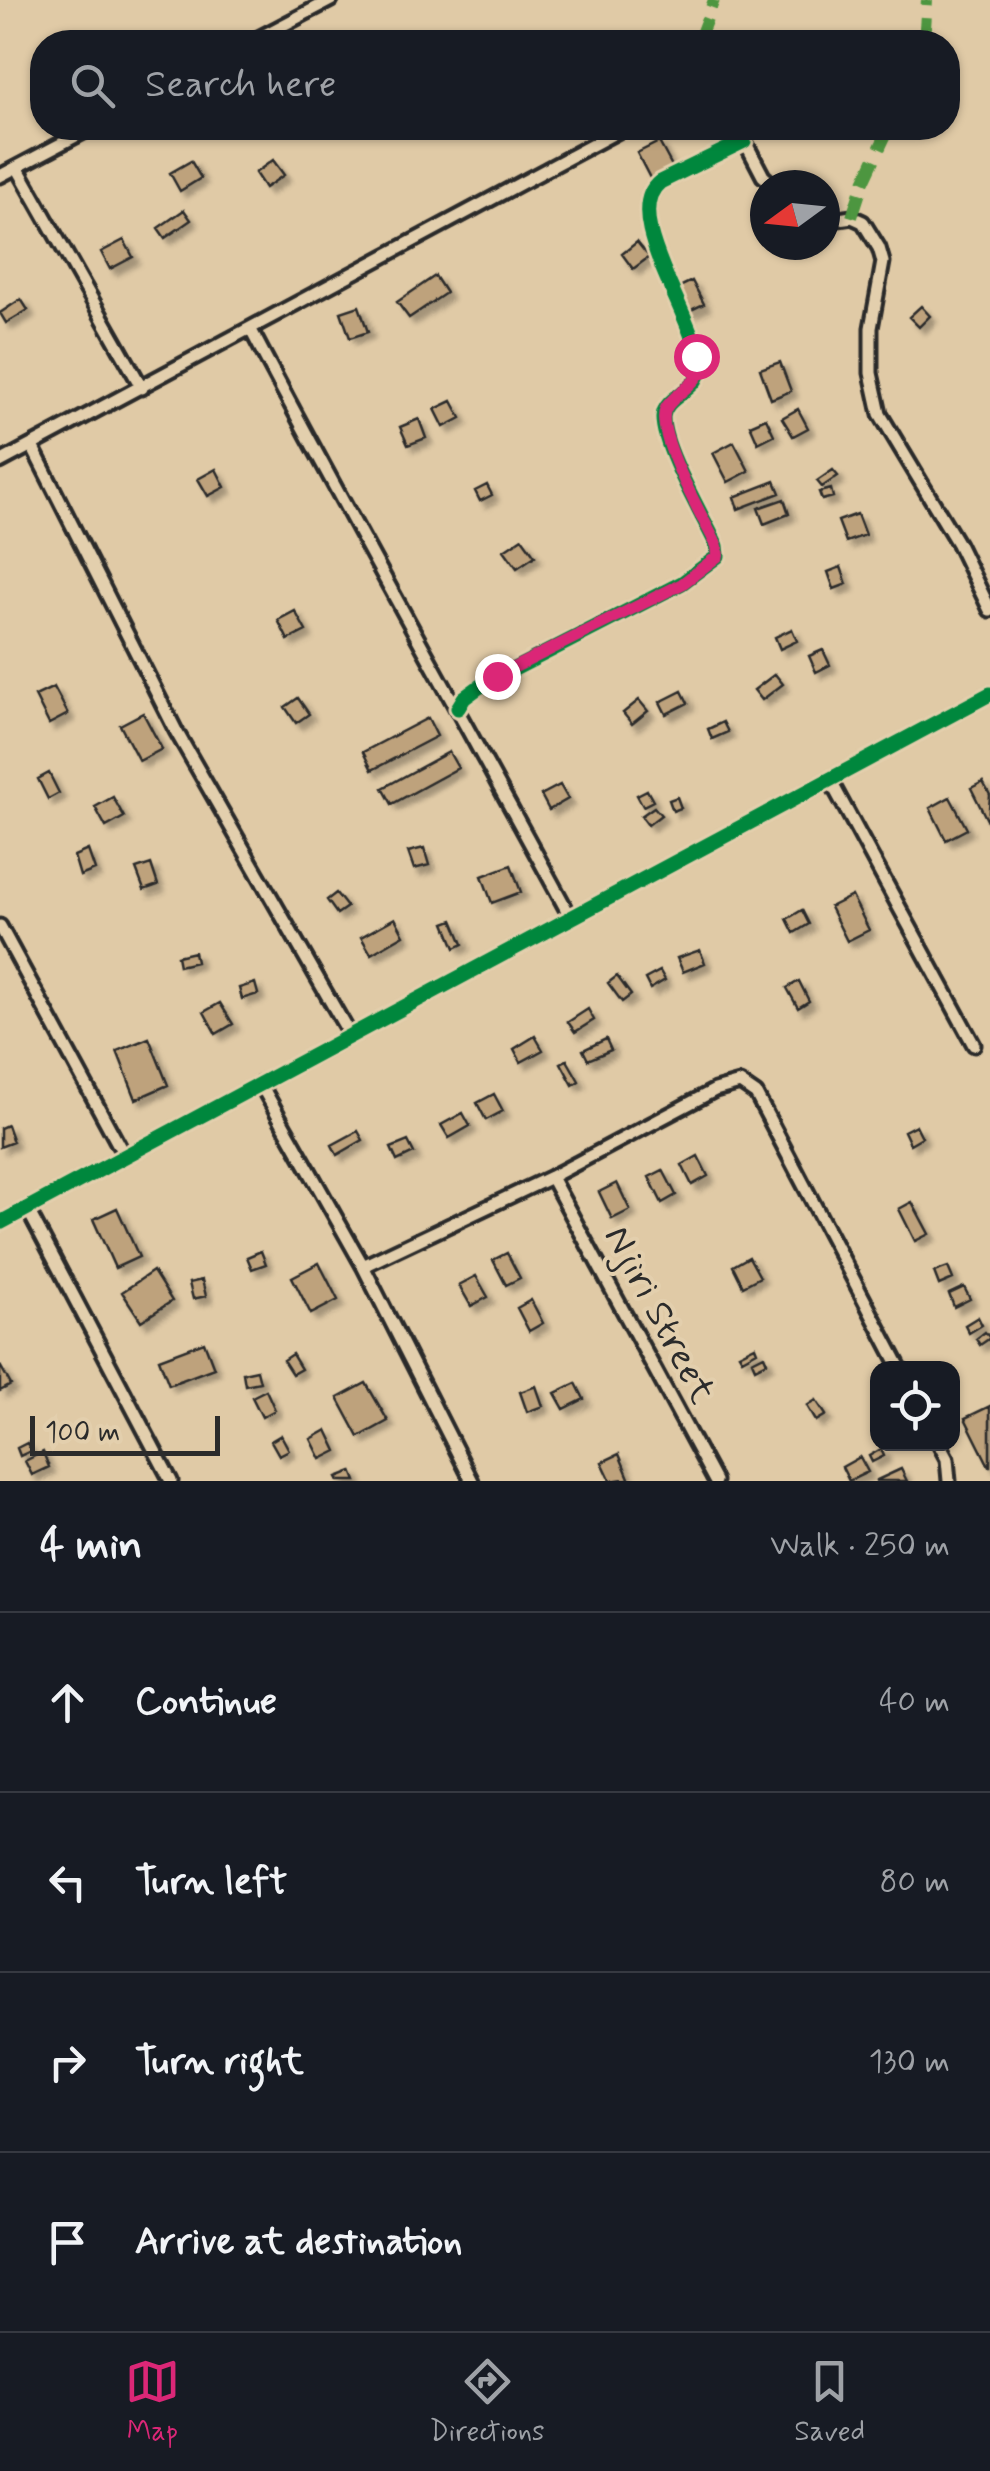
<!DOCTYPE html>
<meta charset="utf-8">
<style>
body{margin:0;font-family:Mynerve,sans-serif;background:#20242c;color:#f1f3f6}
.controls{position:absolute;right:30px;bottom:30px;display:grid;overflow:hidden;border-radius:20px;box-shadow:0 2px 8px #0004}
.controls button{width:90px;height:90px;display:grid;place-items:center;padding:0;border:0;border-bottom:2px solid #363941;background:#171b24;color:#f1f3f6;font:50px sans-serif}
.compass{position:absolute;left:750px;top:170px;width:90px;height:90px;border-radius:50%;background:#171b24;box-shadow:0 2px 8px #0004;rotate:255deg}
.scale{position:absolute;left:30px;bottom:25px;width:190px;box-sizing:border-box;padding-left:10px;border:5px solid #2b2b2b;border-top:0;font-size:28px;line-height:35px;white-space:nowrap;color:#2b2b2b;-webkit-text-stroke:8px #e3cfad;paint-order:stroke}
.stop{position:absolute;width:30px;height:30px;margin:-22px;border:8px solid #db2777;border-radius:50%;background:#fff}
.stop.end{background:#db2777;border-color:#fff;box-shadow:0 2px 10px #0008}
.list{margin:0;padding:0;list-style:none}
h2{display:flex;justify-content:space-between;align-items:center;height:130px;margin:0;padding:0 40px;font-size:42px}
h2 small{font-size:32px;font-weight:400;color:#9ea1a6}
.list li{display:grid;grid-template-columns:65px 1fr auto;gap:30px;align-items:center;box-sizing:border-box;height:180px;padding:0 40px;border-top:2px solid #363941}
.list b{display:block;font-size:38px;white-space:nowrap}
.list em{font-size:32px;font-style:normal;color:#9ea1a6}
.icon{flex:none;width:55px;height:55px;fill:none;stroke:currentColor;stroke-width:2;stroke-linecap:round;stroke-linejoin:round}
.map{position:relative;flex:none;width:990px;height:1481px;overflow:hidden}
.search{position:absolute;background:#171b24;box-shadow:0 2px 8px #0004;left:30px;right:30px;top:30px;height:110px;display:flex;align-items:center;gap:25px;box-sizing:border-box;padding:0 35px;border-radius:40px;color:#9ea1a6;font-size:38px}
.sheet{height:850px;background:#171b24}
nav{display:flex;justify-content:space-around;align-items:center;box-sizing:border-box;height:140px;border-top:2px solid #363941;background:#171b24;font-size:28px;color:#9ea1a6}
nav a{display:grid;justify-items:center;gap:5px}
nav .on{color:#db2777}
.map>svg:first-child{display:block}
.building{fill:#bea27c;stroke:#2b2b2b;stroke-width:2.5;filter:url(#shadow)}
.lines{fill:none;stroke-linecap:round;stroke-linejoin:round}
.minor-casing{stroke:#2b2b2b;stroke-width:19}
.minor{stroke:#e3cfad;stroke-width:11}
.quiet{stroke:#4d9640;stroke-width:12;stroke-dasharray:25 12;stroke-linecap:butt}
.cycleway-casing{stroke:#e3cfad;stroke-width:21}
.cycleway{stroke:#00873e;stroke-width:15}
.route{stroke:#db2777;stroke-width:12}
.labels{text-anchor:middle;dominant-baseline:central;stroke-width:8;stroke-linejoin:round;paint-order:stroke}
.street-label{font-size:38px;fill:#2b2b2b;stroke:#e3cfad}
</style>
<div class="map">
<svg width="990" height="1481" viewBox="0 0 990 1481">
<defs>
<filter id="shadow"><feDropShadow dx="6" dy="6" stdDeviation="2.5" flood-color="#0004"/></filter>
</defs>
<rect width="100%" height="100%" fill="#e0caa6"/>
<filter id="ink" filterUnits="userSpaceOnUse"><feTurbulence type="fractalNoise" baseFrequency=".01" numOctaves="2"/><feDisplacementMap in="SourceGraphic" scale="20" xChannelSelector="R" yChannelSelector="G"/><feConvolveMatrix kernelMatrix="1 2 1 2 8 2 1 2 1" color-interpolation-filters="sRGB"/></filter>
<g filter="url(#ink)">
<!-- building -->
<path class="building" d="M 659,142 L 673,168 L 651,180 L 637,153 Z
M 273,160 L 284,175 L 265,188 L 255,173 Z
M 191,161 L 201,178 L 180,191 L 170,173 Z
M 184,210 L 191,220 L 165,238 L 158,228 Z
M 124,240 L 133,257 L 110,269 L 101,252 Z
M 637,242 L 649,257 L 633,269 L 622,254 Z
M 435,276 L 446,293 L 409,318 L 397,302 Z
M 692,281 L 704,304 L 689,311 L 677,288 Z
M 21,299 L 28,310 L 6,323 L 0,313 Z
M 359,306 L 368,332 L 350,338 L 341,312 Z
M 921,306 L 930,316 L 919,327 L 909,317 Z
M 780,362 L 791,391 L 771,399 L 760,369 Z
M 452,401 L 461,418 L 444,427 L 435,409 Z
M 798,409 L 808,428 L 793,436 L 782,418 Z
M 766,418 L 774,435 L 758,443 L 750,425 Z
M 419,419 L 426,438 L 408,445 L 400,427 Z
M 734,442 L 749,471 L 728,482 L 713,453 Z
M 216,469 L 225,487 L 208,496 L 198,479 Z
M 833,470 L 838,476 L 822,487 L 817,481 Z
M 775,481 L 780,493 L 738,509 L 734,497 Z
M 487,485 L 492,495 L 480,501 L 475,491 Z
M 831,489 L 833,497 L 822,500 L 819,492 Z
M 784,499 L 789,514 L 764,524 L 758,508 Z
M 857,514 L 865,535 L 846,542 L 838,521 Z
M 522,538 L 535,556 L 517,568 L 504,550 Z
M 841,567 L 847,584 L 834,589 L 828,572 Z
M 295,611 L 306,631 L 288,640 L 278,620 Z
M 792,629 L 797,641 L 780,649 L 775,637 Z
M 823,650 L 830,665 L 816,672 L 809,656 Z
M 775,674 L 783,684 L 762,700 L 754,690 Z
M 54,687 L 68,714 L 49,724 L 35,696 Z
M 682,691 L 688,703 L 666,714 L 660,702 Z
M 298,698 L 309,714 L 296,723 L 285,707 Z
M 639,700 L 648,711 L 632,724 L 623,713 Z
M 143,713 L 162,749 L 139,761 L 120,725 Z
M 428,718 L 437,736 L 372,770 L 363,752 Z
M 723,722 L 728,732 L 712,739 L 708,729 Z
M 449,752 L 458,768 L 392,804 L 383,788 Z
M 49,773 L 59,793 L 48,799 L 38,779 Z
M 983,782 L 990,795 L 988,822 L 971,788 Z
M 560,785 L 568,799 L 549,810 L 541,795 Z
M 647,790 L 653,801 L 643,806 L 637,795 Z
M 113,797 L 124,817 L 106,827 L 95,807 Z
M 677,797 L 681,808 L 673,811 L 669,800 Z
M 950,797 L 967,829 L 946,840 L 930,808 Z
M 654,807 L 661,815 L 648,825 L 641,816 Z
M 424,848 L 429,865 L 414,869 L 408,852 Z
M 88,850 L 95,870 L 80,876 L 74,856 Z
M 151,864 L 158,885 L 144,890 L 136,869 Z
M 511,865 L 521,892 L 492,903 L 482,876 Z
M 336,893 L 347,907 L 337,914 L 327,900 Z
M 852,896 L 869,930 L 847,941 L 830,907 Z
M 802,910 L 809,924 L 794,933 L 787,919 Z
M 395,918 L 404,935 L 371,954 L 361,937 Z
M 453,920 L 463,944 L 455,948 L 445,923 Z
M 700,950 L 705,963 L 683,972 L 677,958 Z
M 194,952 L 196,962 L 179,966 L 177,956 Z
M 660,971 L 665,980 L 650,989 L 645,979 Z
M 617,976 L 631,995 L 622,1002 L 608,983 Z
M 799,981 L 809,1001 L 798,1008 L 787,988 Z
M 255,983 L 258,994 L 242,999 L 239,988 Z
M 220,1003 L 233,1024 L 216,1034 L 204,1012 Z
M 588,1009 L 594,1020 L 575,1032 L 568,1022 Z
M 535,1036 L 543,1050 L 521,1062 L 514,1049 Z
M 149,1038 L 168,1085 L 136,1099 L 117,1051 Z
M 606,1039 L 611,1050 L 588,1060 L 583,1050 Z
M 567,1060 L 579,1081 L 573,1085 L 561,1063 Z
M 494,1094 L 503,1111 L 486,1120 L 477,1103 Z
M 463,1113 L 470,1126 L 449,1138 L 441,1125 Z
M 7,1125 L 13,1142 L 0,1147 L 0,1128 Z
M 916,1125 L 922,1137 L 910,1144 L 904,1131 Z
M 358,1131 L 363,1140 L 337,1155 L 332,1145 Z
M 408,1141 L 414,1153 L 397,1161 L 391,1148 Z
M 698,1156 L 708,1176 L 692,1185 L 682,1165 Z
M 663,1170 L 676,1195 L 662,1203 L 649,1177 Z
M 617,1183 L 630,1210 L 612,1219 L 599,1192 Z
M 912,1202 L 929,1234 L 915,1241 L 899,1209 Z
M 117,1208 L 139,1257 L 115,1268 L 93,1219 Z
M 261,1251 L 266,1264 L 252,1269 L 247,1257 Z
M 507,1253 L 520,1278 L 506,1285 L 493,1260 Z
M 749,1257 L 760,1277 L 743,1286 L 733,1266 Z
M 319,1263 L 338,1300 L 311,1314 L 292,1277 Z
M 948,1267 L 953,1279 L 939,1285 L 934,1272 Z
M 153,1271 L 172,1301 L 141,1321 L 122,1292 Z
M 476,1276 L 488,1297 L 471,1306 L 459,1285 Z
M 202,1280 L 206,1296 L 193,1299 L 189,1283 Z
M 964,1287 L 970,1299 L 954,1307 L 949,1294 Z
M 531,1300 L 543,1323 L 529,1331 L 517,1308 Z
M 978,1317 L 982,1325 L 969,1333 L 965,1325 Z
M 985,1332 L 990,1338 L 980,1345 L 976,1339 Z
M 204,1342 L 214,1368 L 169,1385 L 159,1359 Z
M 755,1346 L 757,1351 L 742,1359 L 739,1354 Z
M 292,1354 L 301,1369 L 292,1374 L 283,1360 Z
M 764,1355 L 767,1362 L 755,1368 L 752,1361 Z
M 1,1367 L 11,1385 L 0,1391 L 0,1368 Z
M 257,1370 L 260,1382 L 245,1385 L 243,1373 Z
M 366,1383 L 388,1421 L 359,1437 L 338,1398 Z
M 576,1383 L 584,1399 L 564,1409 L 555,1393 Z
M 536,1386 L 543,1406 L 527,1412 L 520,1392 Z
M 266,1390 L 275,1410 L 262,1417 L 252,1397 Z
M 816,1400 L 826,1415 L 816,1421 L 807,1406 Z
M 990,1406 L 990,1466 L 989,1466 L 965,1418 Z
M 327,1430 L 337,1451 L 321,1459 L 311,1439 Z
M 281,1435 L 289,1450 L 279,1455 L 271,1441 Z
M 27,1443 L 31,1451 L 20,1456 L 17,1448 Z
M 881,1449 L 884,1456 L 872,1462 L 869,1456 Z
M 43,1452 L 49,1467 L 32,1475 L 25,1461 Z
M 619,1454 L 629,1478 L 611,1481 L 602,1462 Z
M 860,1457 L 868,1472 L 849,1481 L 842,1467 Z
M 901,1469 L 907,1481 L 875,1481 Z
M 352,1471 L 356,1481 L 339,1481 L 337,1477 Z"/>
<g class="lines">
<defs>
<path id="minor" d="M 251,42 L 331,0
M 738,128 L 763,176 L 773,185
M 17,167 L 142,388
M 0,176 L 91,128
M 825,221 L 852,217 L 863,222 L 879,248 L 883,262 L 871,328 L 871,373 L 880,414 L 958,544 L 990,610
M 251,330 C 355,528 465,722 571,918
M 32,446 L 176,731 L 350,1035
M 0,462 L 624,128
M 458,708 L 464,698 L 479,687 L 682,583 L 718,556 L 717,546 C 703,516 662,447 663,417 C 664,396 699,391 699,369 C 700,322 617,216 660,182 L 744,141
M 830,780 L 974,1045
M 0,926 L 124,1155
M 260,1083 L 363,1266 L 472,1481
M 551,1177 L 715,1481
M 27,1208 L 171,1481
M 0,1223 L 990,694
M 363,1266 L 551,1177 L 715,1090 L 740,1083 L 756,1094 L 900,1368
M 939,1444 L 947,1459 L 949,1481"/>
</defs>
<!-- minor casing -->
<use href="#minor" class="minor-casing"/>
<!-- minor -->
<use href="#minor" class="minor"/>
<!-- quiet -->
<path class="quiet" d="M 698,42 L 714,0
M 924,42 L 927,0
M 852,217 L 862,186 L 889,128"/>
<defs>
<path id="cycleway" d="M 458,708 L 464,698 L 479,687 L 682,583 L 718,556 L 717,546 C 703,516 662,447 663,417 C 664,396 699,391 699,369 C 700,322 617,216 660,182 L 744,141
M 0,1223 L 990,694"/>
</defs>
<!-- cycleway casing -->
<use href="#cycleway" class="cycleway-casing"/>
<!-- cycleway -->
<use href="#cycleway" class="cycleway"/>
</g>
</g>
<g class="lines" filter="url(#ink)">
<!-- route -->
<path class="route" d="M 497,676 L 682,584 L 718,556 L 717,546 C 705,521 653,432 666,408 C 674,395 690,388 699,374 L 696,356"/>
</g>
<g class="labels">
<!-- street labels -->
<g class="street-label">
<text transform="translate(659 1315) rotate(62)">Njiri Street</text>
</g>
</g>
</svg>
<div class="controls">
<button><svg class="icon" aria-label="locate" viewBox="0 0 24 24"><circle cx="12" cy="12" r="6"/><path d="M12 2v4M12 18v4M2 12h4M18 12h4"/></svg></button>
</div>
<svg class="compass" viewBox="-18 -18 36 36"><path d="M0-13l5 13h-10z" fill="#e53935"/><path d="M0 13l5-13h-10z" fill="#9ea1a6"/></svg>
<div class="scale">100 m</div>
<div class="stop" style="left:696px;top:356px"></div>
<div class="stop end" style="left:497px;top:676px"></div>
<div class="search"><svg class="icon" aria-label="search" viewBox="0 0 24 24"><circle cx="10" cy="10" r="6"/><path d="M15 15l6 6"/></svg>Search here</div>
</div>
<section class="sheet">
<h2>4 min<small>Walk · 250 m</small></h2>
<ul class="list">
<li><svg class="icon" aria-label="ahead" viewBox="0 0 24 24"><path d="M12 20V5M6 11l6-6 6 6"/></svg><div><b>Continue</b></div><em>40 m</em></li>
<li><svg class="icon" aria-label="left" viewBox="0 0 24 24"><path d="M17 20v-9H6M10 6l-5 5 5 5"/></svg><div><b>Turn left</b></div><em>80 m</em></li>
<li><svg class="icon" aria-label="right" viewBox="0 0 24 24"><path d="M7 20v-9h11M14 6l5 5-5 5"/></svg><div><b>Turn right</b></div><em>130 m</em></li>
<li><svg class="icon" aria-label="arrive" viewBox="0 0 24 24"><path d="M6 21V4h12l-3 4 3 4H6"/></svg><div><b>Arrive at destination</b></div></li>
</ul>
</section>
<nav>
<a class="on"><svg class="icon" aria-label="map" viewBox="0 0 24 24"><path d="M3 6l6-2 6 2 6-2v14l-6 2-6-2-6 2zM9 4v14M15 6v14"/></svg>Map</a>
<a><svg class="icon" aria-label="directions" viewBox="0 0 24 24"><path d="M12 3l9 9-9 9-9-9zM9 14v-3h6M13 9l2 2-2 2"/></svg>Directions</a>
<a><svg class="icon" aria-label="saved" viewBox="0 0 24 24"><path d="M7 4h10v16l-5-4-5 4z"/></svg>Saved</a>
</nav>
